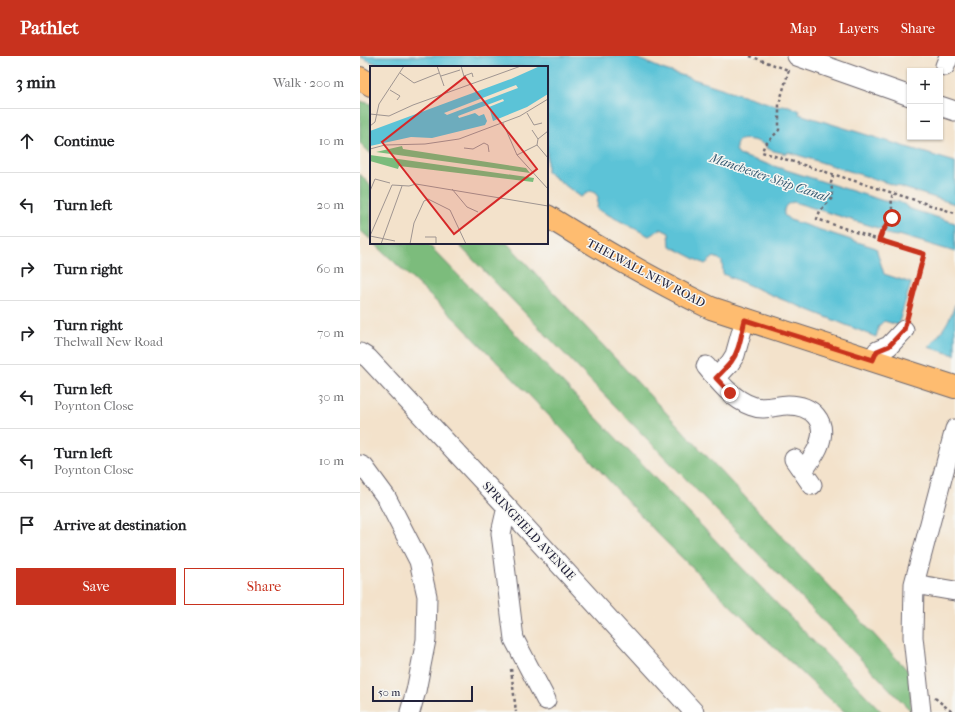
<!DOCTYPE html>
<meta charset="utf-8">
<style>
body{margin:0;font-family:"IM FELL French Canon",serif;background:#f2f2f2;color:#202124}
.controls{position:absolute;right:12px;top:12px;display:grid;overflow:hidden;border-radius:0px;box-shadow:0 1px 3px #0004}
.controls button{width:36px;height:36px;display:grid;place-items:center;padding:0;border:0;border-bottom:1px solid #e0e0e0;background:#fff;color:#202124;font:20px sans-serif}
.scale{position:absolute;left:12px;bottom:10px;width:101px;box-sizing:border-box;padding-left:4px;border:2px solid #22223b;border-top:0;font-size:11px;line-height:14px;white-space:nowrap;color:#22223b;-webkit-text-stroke:3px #f6f6f2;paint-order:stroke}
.stop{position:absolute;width:12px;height:12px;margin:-9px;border:3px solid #c8321e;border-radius:50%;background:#fff}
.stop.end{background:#c8321e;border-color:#fff;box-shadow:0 1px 4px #0008}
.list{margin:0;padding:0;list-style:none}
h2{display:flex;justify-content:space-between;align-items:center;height:52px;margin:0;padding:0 16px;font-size:17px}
h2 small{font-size:13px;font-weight:400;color:#757577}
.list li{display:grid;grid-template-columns:26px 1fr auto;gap:12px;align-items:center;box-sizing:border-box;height:64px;padding:0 16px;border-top:1px solid #e0e0e0}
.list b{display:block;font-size:15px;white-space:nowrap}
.list p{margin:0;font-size:13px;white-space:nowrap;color:#757577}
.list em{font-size:13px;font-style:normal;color:#757577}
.actions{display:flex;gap:8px;padding:12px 16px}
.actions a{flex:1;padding:9px 0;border:1px solid #c8321e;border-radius:0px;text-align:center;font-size:14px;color:#c8321e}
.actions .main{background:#c8321e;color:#fff}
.icon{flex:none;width:22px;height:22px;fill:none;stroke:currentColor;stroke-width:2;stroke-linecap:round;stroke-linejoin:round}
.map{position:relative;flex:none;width:595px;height:656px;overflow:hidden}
header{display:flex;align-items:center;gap:24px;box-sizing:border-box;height:56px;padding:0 20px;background:#c8321e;color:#fff}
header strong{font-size:19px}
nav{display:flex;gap:22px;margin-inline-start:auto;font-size:14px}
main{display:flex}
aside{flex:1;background:#fff}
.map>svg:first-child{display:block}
.forest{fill:#7bbc7c;stroke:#4e6f5c}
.water{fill:#5bc3d7;stroke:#3e7289}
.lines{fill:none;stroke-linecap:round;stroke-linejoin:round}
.minor-casing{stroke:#6b656d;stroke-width:21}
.major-casing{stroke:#6b656d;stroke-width:24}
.path{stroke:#6b656d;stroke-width:2.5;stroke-dasharray:3 3;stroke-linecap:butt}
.minor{stroke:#fff;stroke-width:19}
.major{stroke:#febc70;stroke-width:22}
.route{stroke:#c8321e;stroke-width:5}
.labels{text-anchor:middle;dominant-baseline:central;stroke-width:3;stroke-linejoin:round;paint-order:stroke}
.street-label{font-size:12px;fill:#22223b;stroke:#f6f6f2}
.water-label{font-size:13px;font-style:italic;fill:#365a72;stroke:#f6f6f2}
.inset-road{fill:none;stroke:#9f9591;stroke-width:1}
.view{fill:#d62828;fill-opacity:0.15;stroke:#d62828;stroke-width:2}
.inset-edge{fill:none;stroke:#22223b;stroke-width:2}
</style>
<header>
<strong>Pathlet</strong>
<nav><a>Map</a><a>Layers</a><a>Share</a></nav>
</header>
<main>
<aside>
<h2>3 min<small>Walk · 200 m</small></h2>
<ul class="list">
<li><svg class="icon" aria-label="ahead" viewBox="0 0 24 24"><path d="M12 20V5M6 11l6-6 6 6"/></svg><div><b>Continue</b></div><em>10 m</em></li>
<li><svg class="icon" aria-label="left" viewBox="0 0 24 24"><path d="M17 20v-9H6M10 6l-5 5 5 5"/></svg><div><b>Turn left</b></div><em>20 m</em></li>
<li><svg class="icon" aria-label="right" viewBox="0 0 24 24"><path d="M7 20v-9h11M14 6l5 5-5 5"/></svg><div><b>Turn right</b></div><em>60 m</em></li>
<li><svg class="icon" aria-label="right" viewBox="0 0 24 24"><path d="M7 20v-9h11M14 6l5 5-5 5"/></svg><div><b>Turn right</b><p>Thelwall New Road</p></div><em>70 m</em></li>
<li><svg class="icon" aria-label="left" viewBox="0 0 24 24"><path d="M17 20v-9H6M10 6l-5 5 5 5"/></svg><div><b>Turn left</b><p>Poynton Close</p></div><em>30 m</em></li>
<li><svg class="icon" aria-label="left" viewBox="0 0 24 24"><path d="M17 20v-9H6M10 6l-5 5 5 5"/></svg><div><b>Turn left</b><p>Poynton Close</p></div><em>10 m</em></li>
<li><svg class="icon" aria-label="arrive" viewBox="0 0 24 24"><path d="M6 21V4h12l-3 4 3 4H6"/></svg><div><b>Arrive at destination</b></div></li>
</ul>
<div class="actions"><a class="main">Save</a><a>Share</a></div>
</aside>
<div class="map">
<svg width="595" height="656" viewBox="0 0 595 656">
<rect width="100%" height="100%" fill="#f6f6f2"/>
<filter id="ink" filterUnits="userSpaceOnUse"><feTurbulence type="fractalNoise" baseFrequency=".025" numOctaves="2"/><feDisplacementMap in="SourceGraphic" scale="8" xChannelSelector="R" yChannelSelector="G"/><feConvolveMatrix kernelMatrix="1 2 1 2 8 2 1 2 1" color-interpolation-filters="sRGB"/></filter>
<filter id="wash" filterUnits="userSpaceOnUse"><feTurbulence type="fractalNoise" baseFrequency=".012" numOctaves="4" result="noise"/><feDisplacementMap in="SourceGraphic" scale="16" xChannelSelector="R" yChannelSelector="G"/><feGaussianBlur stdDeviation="0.9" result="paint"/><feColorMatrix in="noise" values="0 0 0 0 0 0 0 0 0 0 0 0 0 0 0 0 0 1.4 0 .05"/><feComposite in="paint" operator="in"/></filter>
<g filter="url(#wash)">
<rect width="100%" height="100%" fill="#f3e2cb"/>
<!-- forest -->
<path class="forest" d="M 0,45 L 11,48 L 11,98 L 0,87 Z
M 0,118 L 11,130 L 11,184 L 0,174 Z
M 14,187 L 67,187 L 522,656 L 485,656 L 470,643 L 380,559 L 298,478 L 202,373 L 98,266 Z
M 97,187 L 147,187 L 550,617 L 551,655 Z"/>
<!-- water -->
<path class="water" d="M 0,0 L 272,0 L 302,13 L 420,51 L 421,49 L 429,50 L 440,55 L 439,58 L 595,106 L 595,148 L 428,96 L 427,98 L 414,95 L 406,92 L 407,90 C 399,85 387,81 378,85 C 375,91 375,94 379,99 L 524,145 C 528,146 530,145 534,145 C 539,145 543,148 547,150 L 547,152 L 595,167 L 595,196 L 539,179 L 538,180 C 531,179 525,179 521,173 L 434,146 C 426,147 423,152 424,159 L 430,164 L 516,192 L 524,218 L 551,227 L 538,269 L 524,265 L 519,270 L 516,281 L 421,243 L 363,218 L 362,206 L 359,203 L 354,201 L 345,208 L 310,190 L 309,177 L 301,173 L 289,180 L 237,153 L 238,141 L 235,137 L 230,135 L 221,141 L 187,116 L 187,11 L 24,11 L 0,1 Z
M 595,248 L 595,299 L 568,291 C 581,278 590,265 595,248 Z"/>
</g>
<g filter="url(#ink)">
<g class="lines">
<defs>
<path id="minor" d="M 437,0 L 550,40
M 585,10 L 589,0
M 580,50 L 595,55
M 0,297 L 8,302 L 147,451 L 334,656
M 513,304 L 517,295 L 529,290 L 544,274
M 346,310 C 358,325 372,343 392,350 C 404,355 416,349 428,349 C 452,349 468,365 459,389 C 456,398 448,407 443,415
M 356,322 L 370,307 L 375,299 L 385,263
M 434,403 L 452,429
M 0,409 L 4,411 L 26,441 L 59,505 L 67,540 L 66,584 L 56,635 L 50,656
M 147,451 L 141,477 L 154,583 L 186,644
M 554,528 L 595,535
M 561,656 L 553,581 L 554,528 L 595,373"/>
<path id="major" d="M 0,22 L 11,29
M 187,160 C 240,193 295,225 351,252 L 595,331"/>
</defs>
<!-- minor casing -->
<use href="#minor" class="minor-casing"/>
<!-- major casing -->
<use href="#major" class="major-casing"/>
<!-- path -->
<path class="path" d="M 390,0 L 428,14
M 429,14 L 419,48 L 419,74 L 404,90 L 402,96 L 533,137
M 473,119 L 471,127 L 473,141 L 460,155 L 457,163 L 519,184
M 548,259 L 564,198 L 519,184 C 522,177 532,165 532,161 C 533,153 530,145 533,137 L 595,157
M 151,613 L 156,656
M 575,642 L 592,656"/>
<!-- minor -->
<use href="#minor" class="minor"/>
<!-- major -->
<use href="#major" class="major"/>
</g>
</g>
<g class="lines" filter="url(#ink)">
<!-- route -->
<path class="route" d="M 370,337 L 356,322 C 361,317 367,311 371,306 C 380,294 381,278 385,264 L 513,304 L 517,295 L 529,290 L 544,274 L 564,198 L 519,184 L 522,176 L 532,162"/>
</g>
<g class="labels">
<!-- street labels -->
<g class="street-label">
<text transform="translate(286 217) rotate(28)">THELWALL NEW ROAD</text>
<text transform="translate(169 475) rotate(47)">SPRINGFIELD AVENUE</text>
</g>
<!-- water labels -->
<g class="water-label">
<text transform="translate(409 121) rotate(19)">Manchester Ship Canal</text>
</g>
</g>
<!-- overview -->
<g transform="translate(10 10)">
<rect width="178" height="178" fill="#f3e2cb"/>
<path d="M 32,80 L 33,83 L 156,102 L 160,107 L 6,86 ZM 0,89 L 164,112 L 163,116 L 55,103 L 29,100 L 28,103 L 0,95 Z" fill="#7bbc7c"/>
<path d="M 170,0 L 178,0 L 178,28 L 157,41 L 123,55 L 119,41 L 134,35 L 133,33 L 88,50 L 89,52 L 105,47 L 109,50 L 114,48 L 117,55 L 115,59 L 62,72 L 41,71 L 0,80 L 0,65 L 141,13 ZM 146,19 L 148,22 L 77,49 L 74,47 Z" fill="#5bc3d7" fill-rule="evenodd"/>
<path class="inset-road" d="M 67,0 L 74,20M 91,0 L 95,14M 30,7 L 44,17 L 69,7M 71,10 L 90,4M 94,10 L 102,7 L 103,11M 20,24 L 30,30 L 27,34M 157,47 L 164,59 L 172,57M 0,48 L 19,50 L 43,39 L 151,0M 133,57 L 147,89 L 178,123M 0,60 L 5,56 L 9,38 L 34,0M 162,64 L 168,73 L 167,79M 168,73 L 178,65M 94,82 L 103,83 L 114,77 L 118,79 L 119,86M 0,83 L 15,79 L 55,78 L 89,73 L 150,50 L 178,33M 147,89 L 167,79 L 178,92M 82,123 L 97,141 L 108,146M 0,125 L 5,113 L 20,117M 55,171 L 66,171 L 66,178M 25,175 L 0,170 L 22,119 L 39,120 L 46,118 L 178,140M 11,178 L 32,120M 40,178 L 44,157 L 54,135 L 58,133 L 80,144 L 96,178"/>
<path class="view" d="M 95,11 L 167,103 L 84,168 L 12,76 Z"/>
<rect width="178" height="178" class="inset-edge"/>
</g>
</svg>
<div class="controls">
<button>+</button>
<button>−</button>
</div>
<div class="scale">50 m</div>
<div class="stop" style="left:532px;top:162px"></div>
<div class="stop end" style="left:370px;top:337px"></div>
</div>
</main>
